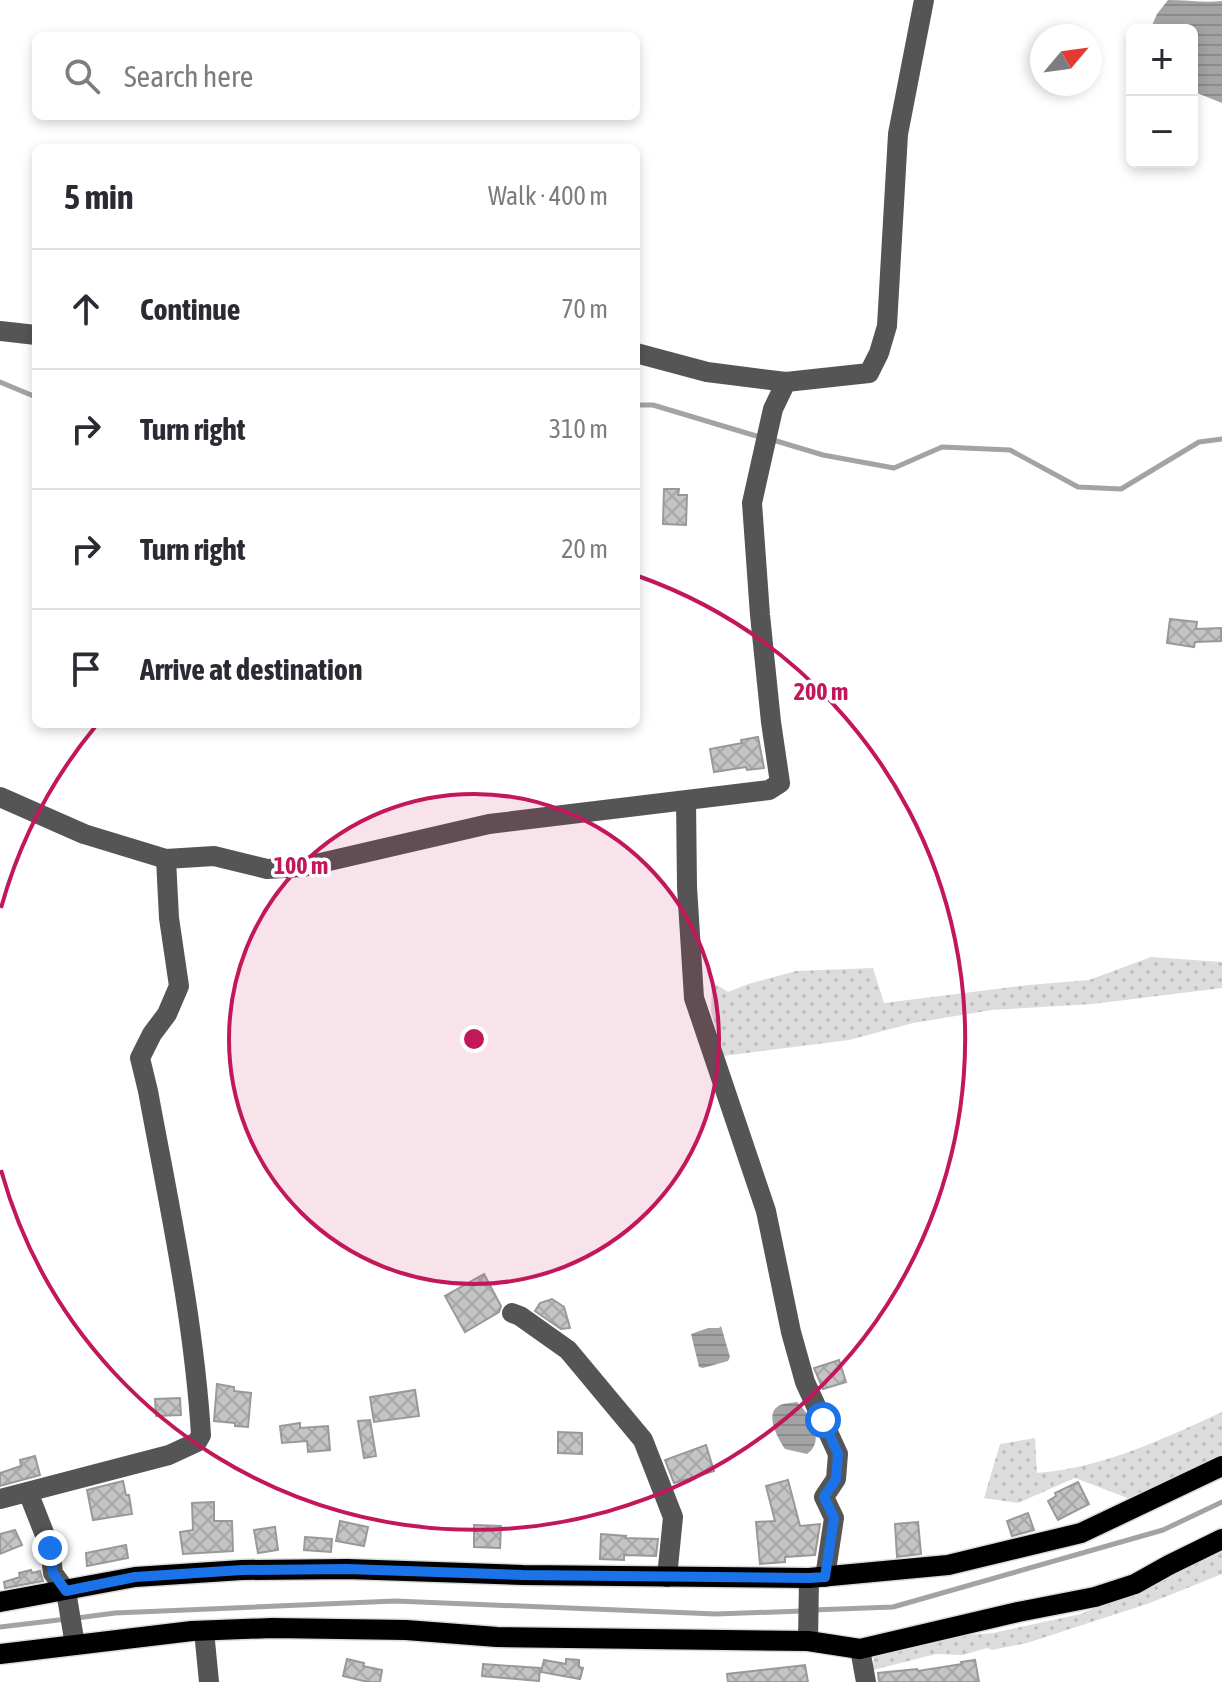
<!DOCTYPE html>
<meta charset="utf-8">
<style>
body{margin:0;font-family:"Asap Condensed",sans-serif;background:#f2f2f3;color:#2b2b33}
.controls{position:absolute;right:24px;top:24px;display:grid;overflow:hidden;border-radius:12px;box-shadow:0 4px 12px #0003}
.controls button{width:72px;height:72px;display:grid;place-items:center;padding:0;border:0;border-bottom:2px solid #e1e1e2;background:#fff;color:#2b2b33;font:40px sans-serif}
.compass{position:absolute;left:1030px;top:24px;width:72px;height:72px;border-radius:50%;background:#fff;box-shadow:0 4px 12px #0003;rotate:61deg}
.stop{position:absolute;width:24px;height:24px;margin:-18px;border:6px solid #1a73e8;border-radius:50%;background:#fff}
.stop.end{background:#1a73e8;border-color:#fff;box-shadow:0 2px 8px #0008}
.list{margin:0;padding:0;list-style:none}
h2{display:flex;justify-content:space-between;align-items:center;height:104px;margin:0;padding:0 32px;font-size:34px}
h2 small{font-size:26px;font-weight:400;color:#7c7c81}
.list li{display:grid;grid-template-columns:52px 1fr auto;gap:24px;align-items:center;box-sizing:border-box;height:120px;padding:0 32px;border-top:2px solid #e1e1e2}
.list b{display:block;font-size:30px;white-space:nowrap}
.list em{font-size:26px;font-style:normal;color:#7c7c81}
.icon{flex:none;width:44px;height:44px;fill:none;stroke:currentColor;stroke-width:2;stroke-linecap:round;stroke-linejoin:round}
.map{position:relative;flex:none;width:1222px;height:1682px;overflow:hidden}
.search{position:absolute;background:#fff;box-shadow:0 4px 12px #0003;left:32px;top:32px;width:608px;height:88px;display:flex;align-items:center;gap:20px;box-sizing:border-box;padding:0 28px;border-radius:12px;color:#7c7c81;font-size:30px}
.panel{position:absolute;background:#fff;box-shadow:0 4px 12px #0003;left:32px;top:144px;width:608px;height:584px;border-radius:12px}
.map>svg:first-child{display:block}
.grass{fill:url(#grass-dots)}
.water{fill:url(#water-rules)}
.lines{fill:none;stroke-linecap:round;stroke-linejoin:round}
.stream{stroke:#a3a3a3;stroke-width:5}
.building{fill:url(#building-cross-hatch);stroke:#999;stroke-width:2}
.major-casing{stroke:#dbdbdb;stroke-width:23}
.minor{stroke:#555;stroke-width:20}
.major{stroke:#000;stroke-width:20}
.route{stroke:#1a73e8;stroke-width:10}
.ring{fill:none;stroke:#c2185b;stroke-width:4}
.centre{fill:#c2185b;stroke:#fff;stroke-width:4}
.ring-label{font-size:24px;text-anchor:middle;font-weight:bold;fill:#c2185b;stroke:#fff;stroke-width:7;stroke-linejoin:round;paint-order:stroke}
</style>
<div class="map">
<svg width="1222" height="1682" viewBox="0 0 1222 1682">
<defs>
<pattern id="grass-dots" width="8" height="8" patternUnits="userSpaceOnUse" patternTransform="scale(2)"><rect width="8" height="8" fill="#dcdcdc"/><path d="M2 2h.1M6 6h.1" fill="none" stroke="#bbb" stroke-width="1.8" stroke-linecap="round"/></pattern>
<pattern id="water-rules" width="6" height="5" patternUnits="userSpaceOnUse" patternTransform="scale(2)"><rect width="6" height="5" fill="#a3a3a3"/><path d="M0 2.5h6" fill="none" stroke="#8b8b8b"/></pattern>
<pattern id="building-cross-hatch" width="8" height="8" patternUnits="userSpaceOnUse" patternTransform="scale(2)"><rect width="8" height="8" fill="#c4c4c4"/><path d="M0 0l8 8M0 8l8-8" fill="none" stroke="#a7a7a7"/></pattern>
</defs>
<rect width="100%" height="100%" fill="#fff"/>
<!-- grass -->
<path class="grass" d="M 1151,957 L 1222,962 L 1222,988 L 1093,1004 L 992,1010 L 913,1023 L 849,1040 L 723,1056 L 711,1011 L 712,982 L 728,992 L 748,984 L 796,971 L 873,968 L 884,1003 L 1029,985 L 1089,980 Z
M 1222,1412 L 1222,1460 L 1138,1502 L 1075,1478 L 1018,1503 L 984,1498 L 1000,1444 L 1035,1438 L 1037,1473 C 1103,1468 1163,1439 1222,1412 Z
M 1222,1549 L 1222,1574 L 1150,1603 L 1027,1643 L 992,1650 L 987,1648 L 963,1655 L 936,1654 L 873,1670 L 874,1649 L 941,1637 L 993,1633 L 1081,1614 L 1190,1566 Z"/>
<!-- water -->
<path class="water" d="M 1168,0 C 1186,0 1204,3 1222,1 L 1222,103 L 1192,91 L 1192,30 L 1150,30 L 1157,14 Z
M 721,1326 L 730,1357 L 728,1361 L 703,1368 L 699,1367 L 691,1334 L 708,1328 L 719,1328 Z
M 797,1402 C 810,1414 826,1441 807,1454 L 785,1449 C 777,1437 762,1410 783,1404 C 788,1403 792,1403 797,1402 Z"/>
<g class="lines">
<!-- stream -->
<path class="stream" d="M 0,382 L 36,397
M 636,405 L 653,405 L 763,438
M 773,440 L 823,455 L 894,468 L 942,447 L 1010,450 L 1078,487 L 1121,489 L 1199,442 L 1222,439
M 812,1610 L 893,1607 L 1163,1530 L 1222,1502
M 77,1618 L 115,1613 L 395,1601 L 716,1614 L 802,1611
M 0,1627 L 67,1619"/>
</g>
<!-- building -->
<path class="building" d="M 664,489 L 679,489 L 678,495 L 687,495 L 686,525 L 663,524 Z
M 1170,619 L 1197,622 L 1196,629 L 1221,628 L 1221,641 L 1195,642 L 1194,647 L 1167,643 Z
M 758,737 L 764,768 L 747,770 L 746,767 L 714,772 L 710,749 L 742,743 L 741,740 Z
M 484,1274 L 501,1306 L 499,1312 L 465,1332 L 445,1296 Z
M 552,1299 L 564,1307 L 570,1328 L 561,1329 L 535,1311 L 540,1303 Z
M 839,1360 L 846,1382 L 823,1389 L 814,1368 Z
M 217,1384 L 234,1387 L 234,1391 L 251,1393 L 248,1427 L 235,1426 L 235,1423 L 214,1421 Z
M 415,1390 L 419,1416 L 374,1422 L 370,1397 Z
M 180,1398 L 181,1415 L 156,1416 L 155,1399 Z
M 370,1420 L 376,1456 L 364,1458 L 358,1421 Z
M 300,1423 L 300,1428 L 328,1426 L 330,1450 L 308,1452 L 307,1441 L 282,1443 L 280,1426 Z
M 558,1432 L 582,1433 L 582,1454 L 558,1453 Z
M 706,1445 L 714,1471 L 674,1483 L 665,1460 Z
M 35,1456 L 40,1475 L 0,1486 L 0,1473 L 21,1466 L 20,1460 Z
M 788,1480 L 800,1526 L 820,1524 L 815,1555 L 785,1557 L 785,1562 L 760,1564 L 756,1522 L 775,1521 L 766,1486 Z
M 123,1481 L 126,1495 L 129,1495 L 132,1514 L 93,1520 L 87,1490 Z
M 1078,1482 L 1089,1504 L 1058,1520 L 1048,1501 L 1056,1496 L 1055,1493 Z
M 214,1502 L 214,1521 L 232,1521 L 233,1551 L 183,1554 L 180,1532 L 193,1530 L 192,1503 Z
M 1028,1513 L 1034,1530 L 1012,1536 L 1007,1521 Z
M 340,1521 L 368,1527 L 364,1546 L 336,1541 Z
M 918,1522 L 921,1554 L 897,1557 L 895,1524 Z
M 474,1525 L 501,1526 L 500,1548 L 474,1547 Z
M 275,1527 L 278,1550 L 258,1553 L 254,1530 Z
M 15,1530 L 22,1545 L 0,1554 L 0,1534 Z
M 601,1534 L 626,1536 L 625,1538 L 658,1539 L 656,1556 L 624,1555 L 624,1560 L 600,1559 Z
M 305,1537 L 332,1539 L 331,1552 L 304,1550 Z
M 126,1545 L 128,1558 L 87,1566 L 86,1553 Z
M 31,1570 L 32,1573 L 40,1571 L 43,1581 L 5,1588 L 4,1582 L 20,1577 L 19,1573 Z
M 347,1659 L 364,1663 L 363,1666 L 382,1670 L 380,1682 L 368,1682 L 343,1676 Z
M 566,1659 L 579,1660 L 579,1667 L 583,1668 L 580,1679 L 541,1672 L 544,1660 L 566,1664 Z
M 975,1660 L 979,1682 L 879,1682 L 878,1673 L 917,1669 L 918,1671 L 962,1664 L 961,1662 Z
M 483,1664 L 540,1668 L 539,1681 L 482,1676 Z
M 805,1665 L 808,1682 L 728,1682 L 727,1674 Z"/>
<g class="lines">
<defs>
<path id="major" d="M 0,1602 L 135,1577 L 242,1570 L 347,1569 L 523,1575 L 809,1578 L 948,1565 L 1081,1533 L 1222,1466
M 0,1654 L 192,1631 L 272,1628 L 406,1630 L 497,1637 L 808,1641 L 860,1649 L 1018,1612 L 1095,1597 L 1135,1584 L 1169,1565 L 1222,1539"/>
</defs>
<!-- major casing -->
<use href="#major" class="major-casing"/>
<!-- minor -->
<path class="minor" d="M 0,331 L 36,335
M 636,353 L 707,372 L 786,382 L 869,373 L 879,353 L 887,326 L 898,134 L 924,0
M 0,797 L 84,834 L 166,859 L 214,856 L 267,869 L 303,867 L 489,824 L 769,790 L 780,783 L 771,722 L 760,615 L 752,503 L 773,409 L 786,382
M 686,800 L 687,887 L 694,998 L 766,1211 L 791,1332 L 805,1382 L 838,1454 L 836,1479 L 824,1497 L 834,1518 L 825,1577
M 512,1313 L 520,1316 L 568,1350 L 643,1440 L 673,1517 L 667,1577
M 28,1492 L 50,1548 L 53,1573 L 66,1591 L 75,1645
M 0,1499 L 169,1455 L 197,1442 L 201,1435 C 194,1319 169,1205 148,1091 L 140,1058 L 152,1034 L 167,1014 L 179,986 L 169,918 L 166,859
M 204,1631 L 209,1682
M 808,1641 L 809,1578
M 860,1649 L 866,1682"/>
<!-- major -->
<use href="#major" class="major"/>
</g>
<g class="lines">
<!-- route -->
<path class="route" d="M 50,1548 L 53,1573 L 66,1591 L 135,1577 L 242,1570 L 347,1569 L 523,1575 L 809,1578 L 825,1577 L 834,1518 L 824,1497 L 836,1479 L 838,1454 L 823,1420"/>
</g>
<!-- distance rings -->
<circle cx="474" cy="1039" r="245" fill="#c2185b" fill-opacity=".12"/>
<g class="ring">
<circle cx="474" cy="1039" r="245"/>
<path d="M1 908A491 491 0 0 1 95 727M638 576A491 491 0 1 1 1 1170"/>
</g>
<circle cx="474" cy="1039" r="12" class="centre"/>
<g class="ring-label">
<text x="821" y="700">200 m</text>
<text x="301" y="874">100 m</text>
</g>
</svg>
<div class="controls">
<button>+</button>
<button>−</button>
</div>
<svg class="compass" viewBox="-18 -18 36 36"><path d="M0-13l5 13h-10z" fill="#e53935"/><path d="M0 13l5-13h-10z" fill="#7c7c81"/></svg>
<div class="stop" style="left:823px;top:1420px"></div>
<div class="stop end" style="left:50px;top:1548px"></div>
<div class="search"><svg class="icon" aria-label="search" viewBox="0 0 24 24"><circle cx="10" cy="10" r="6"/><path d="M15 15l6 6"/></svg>Search here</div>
<section class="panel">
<h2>5 min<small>Walk · 400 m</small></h2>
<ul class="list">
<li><svg class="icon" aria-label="ahead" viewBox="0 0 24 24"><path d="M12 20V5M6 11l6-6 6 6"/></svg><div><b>Continue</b></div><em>70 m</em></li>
<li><svg class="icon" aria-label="right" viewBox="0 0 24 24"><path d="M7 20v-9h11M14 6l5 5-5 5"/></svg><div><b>Turn right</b></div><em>310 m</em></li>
<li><svg class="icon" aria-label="right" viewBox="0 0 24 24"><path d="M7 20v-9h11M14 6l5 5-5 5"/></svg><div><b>Turn right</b></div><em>20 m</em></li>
<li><svg class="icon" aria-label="arrive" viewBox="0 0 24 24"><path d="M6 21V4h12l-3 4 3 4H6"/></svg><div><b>Arrive at destination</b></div></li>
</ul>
</section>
</div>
